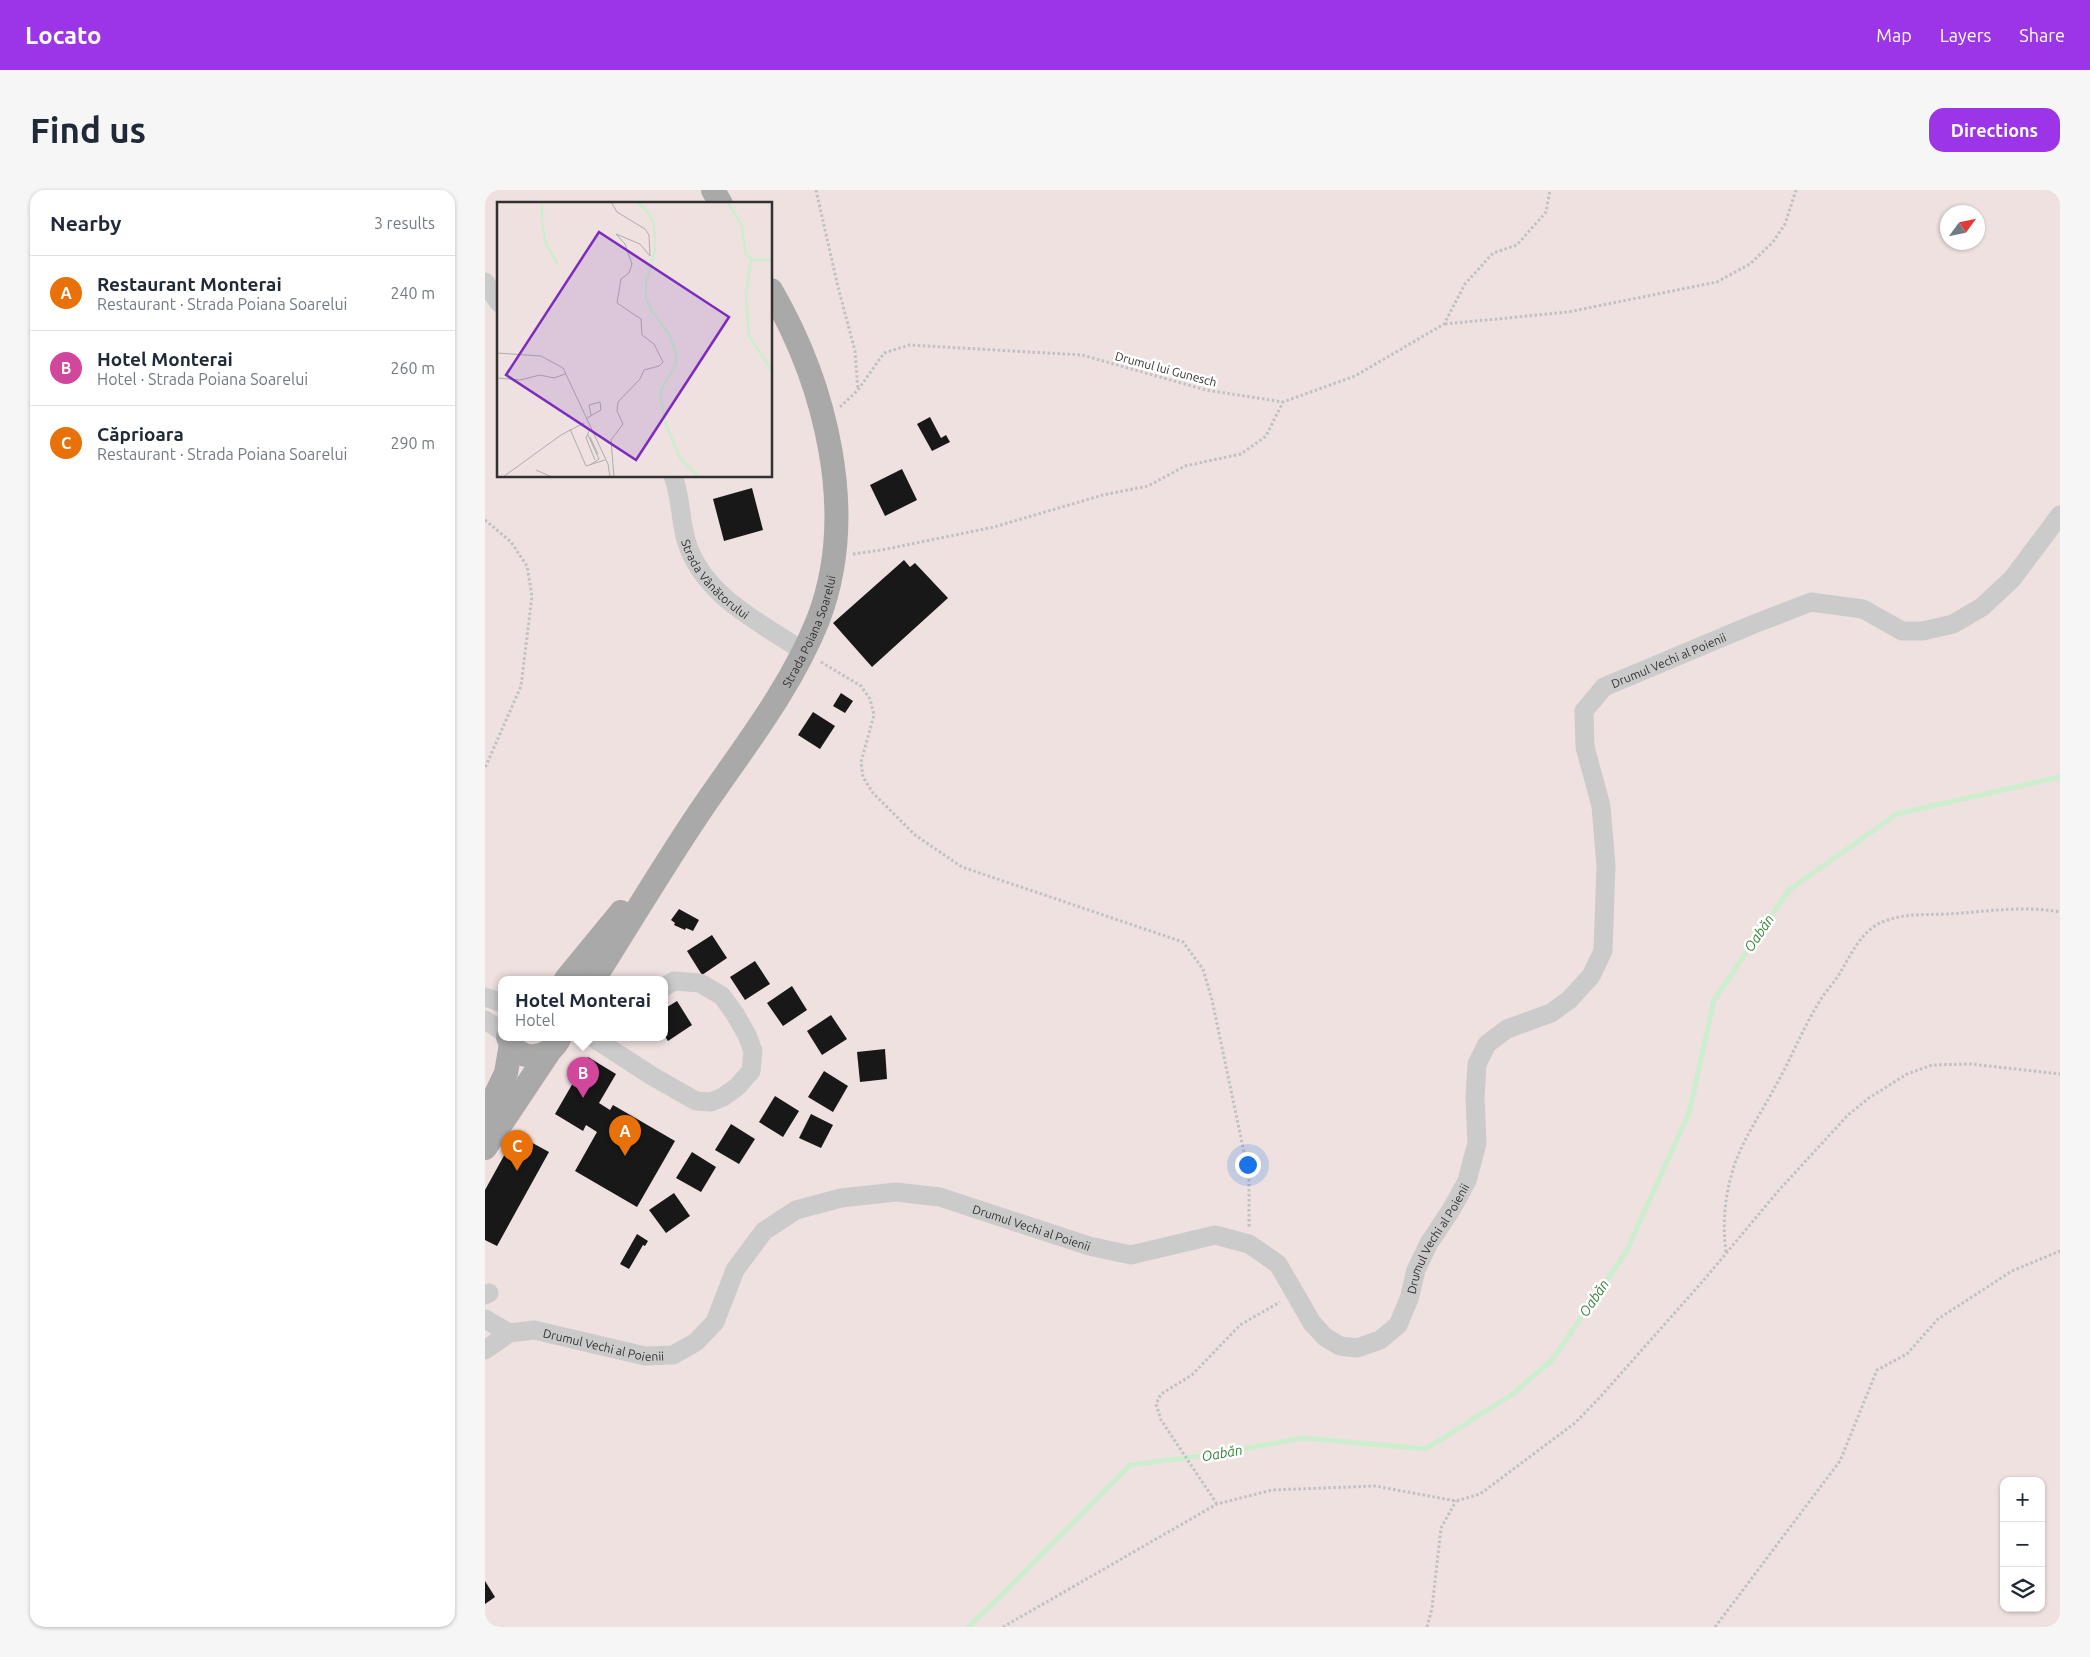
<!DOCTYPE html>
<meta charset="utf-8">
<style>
body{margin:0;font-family:Ubuntu,sans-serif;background:#f6f6f7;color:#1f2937}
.controls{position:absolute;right:15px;bottom:15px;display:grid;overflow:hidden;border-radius:10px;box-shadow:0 1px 4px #0004}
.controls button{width:45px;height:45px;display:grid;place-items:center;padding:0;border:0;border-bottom:1px solid #e0e1e3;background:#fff;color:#1f2937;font:25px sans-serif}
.compass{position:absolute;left:1455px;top:15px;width:45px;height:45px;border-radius:50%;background:#fff;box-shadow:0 1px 4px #0004;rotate:57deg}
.you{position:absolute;left:762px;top:974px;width:18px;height:18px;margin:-12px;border:4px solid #fff;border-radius:50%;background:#1a73e8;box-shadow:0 0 0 8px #1a73e833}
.badge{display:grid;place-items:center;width:32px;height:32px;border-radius:50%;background:#9c34e7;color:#fff;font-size:16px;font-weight:700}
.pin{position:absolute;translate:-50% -41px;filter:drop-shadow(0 1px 2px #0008)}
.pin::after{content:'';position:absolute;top:26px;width:18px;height:15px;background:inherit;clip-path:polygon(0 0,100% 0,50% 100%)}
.popup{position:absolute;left:13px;top:786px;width:170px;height:65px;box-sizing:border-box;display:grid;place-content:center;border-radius:10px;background:#fff;filter:drop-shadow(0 1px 4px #0005);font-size:16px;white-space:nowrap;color:#747a83}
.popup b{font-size:19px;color:#1f2937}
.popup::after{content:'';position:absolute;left:50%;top:100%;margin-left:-10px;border:10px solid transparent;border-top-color:#fff}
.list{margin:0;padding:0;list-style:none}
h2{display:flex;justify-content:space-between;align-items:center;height:65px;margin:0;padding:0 20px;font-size:21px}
h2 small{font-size:16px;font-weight:400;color:#747a83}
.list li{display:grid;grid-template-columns:32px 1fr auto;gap:15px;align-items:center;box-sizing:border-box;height:75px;padding:0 20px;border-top:1px solid #e0e1e3}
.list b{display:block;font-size:19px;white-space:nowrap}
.list p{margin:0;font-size:16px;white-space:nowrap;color:#747a83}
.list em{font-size:16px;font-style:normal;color:#747a83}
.icon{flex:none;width:28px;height:28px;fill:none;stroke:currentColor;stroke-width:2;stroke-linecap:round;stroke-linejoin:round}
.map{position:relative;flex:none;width:1575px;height:1437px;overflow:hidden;border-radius:15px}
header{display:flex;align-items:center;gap:30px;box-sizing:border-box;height:70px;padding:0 25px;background:#9c34e7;color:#fff}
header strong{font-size:24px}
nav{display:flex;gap:28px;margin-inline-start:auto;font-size:18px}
.intro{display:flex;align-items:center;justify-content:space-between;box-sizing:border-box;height:120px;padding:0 30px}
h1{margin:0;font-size:35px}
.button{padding:12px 22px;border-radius:15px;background:#9c34e7;color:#fff;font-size:18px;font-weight:700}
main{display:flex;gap:30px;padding:0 30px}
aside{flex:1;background:#fff;border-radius:15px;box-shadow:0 1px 4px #0004}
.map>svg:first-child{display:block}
.green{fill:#eee1e0;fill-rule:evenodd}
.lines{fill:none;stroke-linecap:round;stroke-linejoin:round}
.stream{stroke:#ccedce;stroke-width:5}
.building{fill:#181818}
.path{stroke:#c1c1c1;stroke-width:3;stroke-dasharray:2.5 2.5;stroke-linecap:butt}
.minor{stroke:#cbcbcb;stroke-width:19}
.major{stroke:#a9a9a9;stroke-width:24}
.labels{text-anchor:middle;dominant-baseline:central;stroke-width:5;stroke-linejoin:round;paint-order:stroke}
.street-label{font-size:12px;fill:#313131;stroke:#fff}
.water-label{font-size:14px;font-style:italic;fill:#36823a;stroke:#fff}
.inset-river{fill:none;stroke:#ccedce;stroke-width:2.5}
.inset-road{fill:none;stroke:#adadad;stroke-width:1}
.view{fill:#7b2cbf;fill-opacity:0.15;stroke:#7b2cbf;stroke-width:2.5}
.inset-edge{fill:none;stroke:#313131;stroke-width:2.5}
</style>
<header>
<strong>Locato</strong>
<nav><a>Map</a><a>Layers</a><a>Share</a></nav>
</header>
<div class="intro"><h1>Find us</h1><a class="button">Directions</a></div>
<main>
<aside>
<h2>Nearby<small>3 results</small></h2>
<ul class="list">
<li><span class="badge" style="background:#e8710a">A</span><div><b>Restaurant Monterai</b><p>Restaurant · Strada Poiana Soarelui</p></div><em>240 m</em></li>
<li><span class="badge" style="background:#d1479c">B</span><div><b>Hotel Monterai</b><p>Hotel · Strada Poiana Soarelui</p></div><em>260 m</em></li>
<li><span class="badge" style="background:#e8710a">C</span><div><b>Căprioara</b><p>Restaurant · Strada Poiana Soarelui</p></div><em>290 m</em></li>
</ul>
</aside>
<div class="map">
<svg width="1575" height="1437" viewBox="0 0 1575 1437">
<rect width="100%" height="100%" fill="#fff"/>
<!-- green -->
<path class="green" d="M 0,0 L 1575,0 L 1575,1437 L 0,1437 ZM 14,14 L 286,14 L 286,286 L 14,286 ZM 1462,22 L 1492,22 L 1492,52 L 1462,52 ZM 17,789 L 179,789 L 179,847 L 17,847 ZM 1519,1291 L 1556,1291 L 1556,1418 L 1519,1418 Z"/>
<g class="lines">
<!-- stream -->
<path class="stream" d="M 483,1437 L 514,1408 L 645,1275 L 725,1265 L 818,1248 L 941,1259 L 1028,1204 L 1068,1169 L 1141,1062 L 1204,923 L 1229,810 L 1304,700 L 1412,624 L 1575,587"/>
</g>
<!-- building -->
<path class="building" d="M 445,227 L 456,248 L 461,245 L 465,252 L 447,261 L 432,234 Z
M 417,279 L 432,310 L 400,326 L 385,295 Z
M 267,298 L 278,340 L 239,351 L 228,309 Z
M 419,370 L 425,377 L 430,373 L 463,408 L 387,477 L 348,433 Z
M 356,503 L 368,511 L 360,523 L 348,516 Z
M 328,522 L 350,536 L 335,559 L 313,545 Z
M 194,719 L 214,730 L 208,741 L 201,738 L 200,740 L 189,735 L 190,733 L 186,730 Z
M 227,745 L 242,768 L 217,785 L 202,761 Z
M 270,771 L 285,794 L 260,810 L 245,787 Z
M 307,796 L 322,820 L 298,836 L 282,813 Z
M 192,811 L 207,835 L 183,851 L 179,845 L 179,819 Z
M 346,825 L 362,849 L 337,865 L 322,841 Z
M 400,859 L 402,889 L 375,892 L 372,862 Z
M 103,867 L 131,884 L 114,913 L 125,920 L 128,915 L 190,951 L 152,1017 L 90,981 L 112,942 L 101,935 L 98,941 L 70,924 Z
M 339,881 L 363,896 L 348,922 L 323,907 Z
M 290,906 L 314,921 L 298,947 L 274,932 Z
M 326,924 L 348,935 L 336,958 L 314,948 Z
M 246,934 L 270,949 L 254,974 L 230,960 Z
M 31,944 L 64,962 L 12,1056 L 0,1050 L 0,1000 Z
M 207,962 L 231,977 L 216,1002 L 191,988 Z
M 189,1003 L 205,1026 L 181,1043 L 164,1020 Z
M 152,1044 L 163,1051 L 160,1056 L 158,1055 L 144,1079 L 135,1074 Z
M 0,1391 L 10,1407 L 0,1414 Z"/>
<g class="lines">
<!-- path -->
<path class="path" d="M 331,0 L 353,97 L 370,161 L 373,200
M 960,134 L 1083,122 L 1232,92 L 1265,74 L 1288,52 L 1300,34 L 1311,0
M 355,217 L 373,200 L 399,163 L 424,155 L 597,165 L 721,200 L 798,212 L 870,186 L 959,134 L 980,94 L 1008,63 L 1032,55 L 1061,22 L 1065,0
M 0,330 L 26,352 L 42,376 L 47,406 L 36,496 L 0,578
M 368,364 L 396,360 L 509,337 L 618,305 L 663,296 L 700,276 L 756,264 L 781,246 L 798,212
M 336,472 L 376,496 L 385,509 L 389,525 L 376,572 L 378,587 L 388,603 L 430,645 L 477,677 L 698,752 L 718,779 L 727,810 L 764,986 L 764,1038
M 1241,1062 C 1237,1032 1240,1005 1249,976 C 1259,947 1277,922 1291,895 C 1306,869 1317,840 1333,814 C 1339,803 1348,794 1355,783 C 1365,766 1376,742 1395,733 C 1417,723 1438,725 1462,724 C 1500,722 1537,715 1575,722
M 732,1314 L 676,1230 L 671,1214 L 676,1204 L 707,1185 L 755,1135 L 795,1112
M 518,1437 L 732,1314 L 787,1300 L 890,1296 L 971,1311 L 995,1304 L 1090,1233 L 1116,1206 L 1218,1091 L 1294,1000 L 1363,925 L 1384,908 L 1422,884 L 1447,875 L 1486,874 L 1575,884
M 942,1437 L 947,1418 L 956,1338 L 971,1311
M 1230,1437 L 1355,1271 L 1392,1180 L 1422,1164 L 1453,1129 L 1527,1081 L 1575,1061"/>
<!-- minor -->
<g class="minor">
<path d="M 0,92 L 14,113"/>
<path id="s1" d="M 188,286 C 196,306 195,329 201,350 C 217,405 274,432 318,461"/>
<path d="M 0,807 L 17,813"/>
<path d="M 0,830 L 17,841"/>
<path d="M 107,847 L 167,886 L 211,911 L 226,912 L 238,907 L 252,897 L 266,881 L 268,861 L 262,845 L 250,824 L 237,806 L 215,793 L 189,791 L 179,797"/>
<path d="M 0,1105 L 4,1103"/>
<path d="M 0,1129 L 24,1143"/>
<path id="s2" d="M 0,1160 L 24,1143 L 49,1140 L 160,1166 L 188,1165 L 211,1152 L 230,1132 L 250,1080 L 279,1041 L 311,1020 L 356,1008 L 411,1002 L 455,1007 L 604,1056 L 646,1065 L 730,1045 L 764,1054 L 793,1074 L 827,1133 L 840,1147 L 855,1156 L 872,1158 L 895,1150 L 913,1135 L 924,1109 L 931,1080 L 944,1053 L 966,1020 L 982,991 L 992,953 L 990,907 L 992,874 L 1002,854 L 1022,839 L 1066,823 L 1084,810 L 1106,786 L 1118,761 L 1121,676 L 1116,616 L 1100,557 L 1099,521 L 1119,497 L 1269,434 L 1326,412 L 1378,419 L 1417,441 L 1438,441 L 1468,434 L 1497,417 L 1527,389 L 1575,325"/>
</g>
<!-- major -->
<g class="major">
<path d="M 228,0 L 236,14"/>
<path d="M 81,789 L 136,722"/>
<path id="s3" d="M 109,789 C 144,734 177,678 214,623 C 256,561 305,500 333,430 C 374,324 341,195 286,100"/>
<path d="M 23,847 C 32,874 65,871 75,847"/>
<path d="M 0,927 L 21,883 L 26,854"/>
<path d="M 0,958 L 64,862"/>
</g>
</g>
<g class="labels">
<!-- street labels -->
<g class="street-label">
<text transform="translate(681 179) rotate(15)">Drumul lui Gunesch</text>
<text stroke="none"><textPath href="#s1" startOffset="115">Strada Vânătorului</textPath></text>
<text stroke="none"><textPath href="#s3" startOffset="410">Strada Poiana Soarelui</textPath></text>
<text stroke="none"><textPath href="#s2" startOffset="1865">Drumul Vechi al Poienii</textPath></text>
<text stroke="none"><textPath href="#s2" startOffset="636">Drumul Vechi al Poienii</textPath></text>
<text stroke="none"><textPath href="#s2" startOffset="1161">Drumul Vechi al Poienii</textPath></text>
<text stroke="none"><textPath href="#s2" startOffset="126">Drumul Vechi al Poienii</textPath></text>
</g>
<!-- water labels -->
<g class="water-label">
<text transform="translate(1274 743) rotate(-56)">Oabăn</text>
<text transform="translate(1109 1108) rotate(-56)">Oabăn</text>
<text transform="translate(737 1263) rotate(-10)">Oabăn</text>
</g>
</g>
<!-- overview -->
<g transform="translate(12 12)">
<rect width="275" height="275" fill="#fff"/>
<path d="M 0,0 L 275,0 L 275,275 L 0,275 Z" fill="#eee1e0"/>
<path class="inset-river" d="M 45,0 L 45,19M 140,0 L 152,11 L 157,22 L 158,49 L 149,82 L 149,96 L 155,109 L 172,132 L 179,151 L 179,162 L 163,190 L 169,223 L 183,256 L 202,275M 230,0 L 244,21 L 249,53 L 257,58 L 275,58M 45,21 L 49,42 L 61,62M 254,56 L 249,94 L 252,134 L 275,169"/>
<path class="inset-road" d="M 114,0 L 120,10 L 148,27 L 152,33 L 153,54 L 143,42 L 119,32 L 128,42 L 135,62 L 132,71 L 124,77 L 120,101 L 144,117 L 145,133 L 157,142 L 166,160 L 162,164 L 147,168 L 143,177 L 121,200 L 120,209 L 126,222 L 114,238 L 117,275M 0,151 L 44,154 L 66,166 L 111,262 L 113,275M 0,176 L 23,178 L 43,173 L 57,176 L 68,172M 90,216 L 104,208 L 103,200 L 92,203 L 94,213M 73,227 L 89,264 L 108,258M 93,227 L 89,236 L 98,258M 91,233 L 102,257 L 93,263M 93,235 L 101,252M 39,268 L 55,275M 6,275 L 64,233 L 87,221"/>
<path class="view" d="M 102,30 L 232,115 L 139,258 L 9,173 Z"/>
<rect width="275" height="275" class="inset-edge"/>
</g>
</svg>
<div class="controls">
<button>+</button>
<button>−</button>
<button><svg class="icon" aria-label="layers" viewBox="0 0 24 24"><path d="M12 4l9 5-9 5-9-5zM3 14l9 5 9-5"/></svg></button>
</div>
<svg class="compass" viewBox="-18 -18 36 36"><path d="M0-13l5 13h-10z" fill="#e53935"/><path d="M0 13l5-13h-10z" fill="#747a83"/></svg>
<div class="you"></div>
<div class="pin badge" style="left:140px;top:966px;background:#e8710a">A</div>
<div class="pin badge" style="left:98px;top:908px;background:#d1479c">B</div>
<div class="popup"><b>Hotel Monterai</b>Hotel</div>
<div class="pin badge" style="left:32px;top:981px;background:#e8710a">C</div>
</div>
</main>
